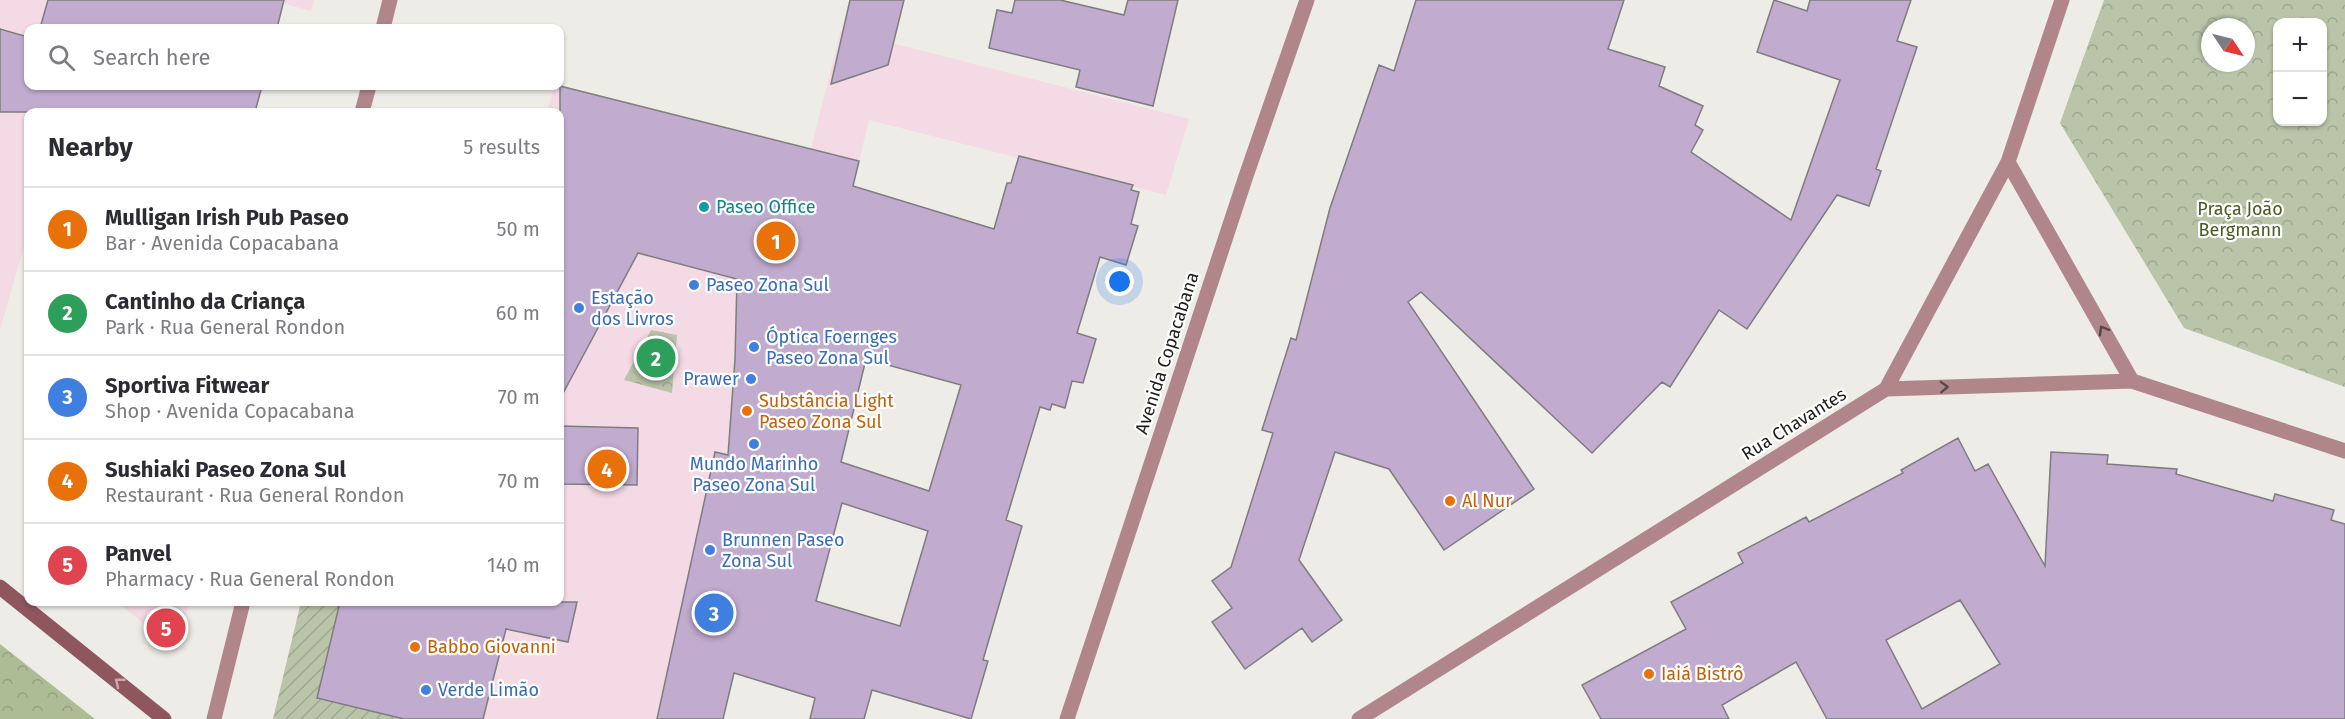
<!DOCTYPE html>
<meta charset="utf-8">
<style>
body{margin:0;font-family:"Fira Sans",sans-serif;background:#f2f2f3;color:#2b2b33}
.controls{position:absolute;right:18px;top:18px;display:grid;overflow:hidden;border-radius:12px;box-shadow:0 2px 4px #0004}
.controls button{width:54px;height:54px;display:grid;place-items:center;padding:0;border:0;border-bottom:2px solid #e1e1e2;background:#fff;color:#2b2b33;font:30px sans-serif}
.compass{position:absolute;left:2201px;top:18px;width:54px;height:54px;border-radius:50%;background:#fff;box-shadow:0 2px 4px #0004;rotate:125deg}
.you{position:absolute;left:1120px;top:282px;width:21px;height:21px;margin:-15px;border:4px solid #fff;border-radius:50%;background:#1a73e8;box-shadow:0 0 0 9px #1a73e833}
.badge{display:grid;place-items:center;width:39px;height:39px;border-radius:50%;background:#b45309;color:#fff;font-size:20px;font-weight:700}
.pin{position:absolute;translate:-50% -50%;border:3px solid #fff;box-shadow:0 2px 6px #0006}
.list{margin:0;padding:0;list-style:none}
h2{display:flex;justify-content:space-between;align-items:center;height:78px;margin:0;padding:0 24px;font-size:26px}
h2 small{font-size:20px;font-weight:400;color:#7c7c81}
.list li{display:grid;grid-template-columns:39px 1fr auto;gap:18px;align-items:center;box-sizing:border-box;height:84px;padding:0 24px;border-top:2px solid #e1e1e2}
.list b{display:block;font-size:22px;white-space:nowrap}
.list p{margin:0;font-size:20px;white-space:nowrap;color:#7c7c81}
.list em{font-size:20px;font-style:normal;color:#7c7c81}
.icon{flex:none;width:33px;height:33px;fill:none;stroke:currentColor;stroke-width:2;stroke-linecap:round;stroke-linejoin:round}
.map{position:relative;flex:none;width:2345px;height:719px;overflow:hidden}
.search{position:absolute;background:#fff;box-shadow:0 2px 4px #0004;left:24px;top:24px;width:540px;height:66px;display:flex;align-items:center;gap:15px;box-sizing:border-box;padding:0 21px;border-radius:12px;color:#7c7c81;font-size:22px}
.panel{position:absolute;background:#fff;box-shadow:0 2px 4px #0004;left:24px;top:108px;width:540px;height:498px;border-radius:12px}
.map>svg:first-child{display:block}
.commercial{fill:#f3dae4}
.forest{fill:url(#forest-crowns)}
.park{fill:url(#park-crowns);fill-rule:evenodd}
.garden{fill:url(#garden-furrows)}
.building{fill:#c1accf;stroke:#7f7c81;stroke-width:1.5;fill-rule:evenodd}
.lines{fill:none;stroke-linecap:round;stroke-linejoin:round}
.minor{stroke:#b0868b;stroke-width:15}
.tertiary{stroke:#b0868b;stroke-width:15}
.secondary{stroke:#90565d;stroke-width:15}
.oneway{stroke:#584748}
.oneway2{stroke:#c8aaae}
.culture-dot{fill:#0f9aa8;stroke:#fff;stroke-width:2}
.shop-dot{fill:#3f7fe0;stroke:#fff;stroke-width:2}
.food-dot{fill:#e8710a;stroke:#fff;stroke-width:2}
.labels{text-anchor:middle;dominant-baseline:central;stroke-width:4.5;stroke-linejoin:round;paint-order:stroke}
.culture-label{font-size:18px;fill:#0d838f;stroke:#fff;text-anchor:start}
.park-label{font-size:18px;fill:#4a5b22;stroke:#fff}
.shop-label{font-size:18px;fill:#366cbe;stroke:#fff;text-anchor:start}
.street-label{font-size:18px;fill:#1e1d1c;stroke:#fff}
.food-label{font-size:18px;fill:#c56008;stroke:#fff;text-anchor:start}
</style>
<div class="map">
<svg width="2345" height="719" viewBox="0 0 2345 719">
<defs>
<pattern id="forest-crowns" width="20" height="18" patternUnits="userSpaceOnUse" patternTransform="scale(1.5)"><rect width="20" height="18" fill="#aebc96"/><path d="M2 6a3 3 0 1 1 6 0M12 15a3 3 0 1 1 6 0" fill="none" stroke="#95a181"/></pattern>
<pattern id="park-crowns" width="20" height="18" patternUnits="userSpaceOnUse" patternTransform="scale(1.5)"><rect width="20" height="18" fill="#b9c4a8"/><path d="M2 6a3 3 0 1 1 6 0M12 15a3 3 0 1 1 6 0" fill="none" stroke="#9fa890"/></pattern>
<pattern id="garden-furrows" width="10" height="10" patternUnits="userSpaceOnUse" patternTransform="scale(1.5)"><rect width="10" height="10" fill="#b9c4a8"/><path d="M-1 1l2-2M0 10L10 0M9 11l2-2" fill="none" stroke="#9fa890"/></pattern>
</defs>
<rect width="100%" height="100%" fill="#eeece6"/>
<!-- commercial -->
<path class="commercial" d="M 0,0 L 96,0 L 88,28 L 28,28 L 28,86 L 71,86 L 63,112 L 28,112 L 28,232 L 0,330 Z
M 271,0 L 314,0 L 311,11 Z
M 841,30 L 1189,119 L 1166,195 L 869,120 L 723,719 L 273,719 L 301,602 L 560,602 L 560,112 L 547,112 L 554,86 L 811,149 Z
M 116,602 L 189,602 L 177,650 L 122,606 Z"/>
<!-- forest -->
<path class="forest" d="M 0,644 L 95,719 L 0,719 Z"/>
<!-- park -->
<path class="park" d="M 2104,0 L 2345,0 L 2345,387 L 2184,328 L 2060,123 ZM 2278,22 L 2322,22 L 2322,122 L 2278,122 ZM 2210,27 L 2246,27 L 2246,63 L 2210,63 Z
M 651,330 L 677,335 L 672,393 L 624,380 Z"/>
<!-- garden -->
<path class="garden" d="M 301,602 L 340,602 L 317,698 L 404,719 L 273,719 Z"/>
<!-- building -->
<path class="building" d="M 48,0 L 284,0 L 277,28 L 40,28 Z
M 850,0 L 904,0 L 888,65 L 831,84 Z
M 1015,0 L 1060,0 L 1124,15 L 1128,0 L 1178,0 L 1153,106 L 1076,87 L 1080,70 L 989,48 L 997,10 L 1012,13 Z
M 1416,0 L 1624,0 L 1608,49 L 1665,67 L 1659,86 L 1703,106 L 1695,125 L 1703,130 L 1691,152 L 1791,220 L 1840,80 L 1757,52 L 1774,0 L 1807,11 L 1810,0 L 1911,0 L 1897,41 L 1917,47 L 1876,169 L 1881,171 L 1869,206 L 1837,195 L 1747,329 L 1719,310 L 1670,387 L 1662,382 L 1592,453 L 1421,292 L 1408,302 L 1534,489 L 1444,550 L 1389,469 L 1335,452 L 1299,560 L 1342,620 L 1312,642 L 1302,628 L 1245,669 L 1212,622 L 1232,608 L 1212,581 L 1231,567 L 1273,433 L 1262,430 L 1291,338 L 1296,340 L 1330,208 L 1379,65 L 1394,71 Z
M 0,29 L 28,37 L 28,86 L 262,86 L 255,112 L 0,112 Z
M 560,86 L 859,161 L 853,186 L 994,229 L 1007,183 L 1011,183 L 1019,156 L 1133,185 L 1131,190 L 1139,192 L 1131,224 L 1138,226 L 1126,265 L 1100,257 L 1077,333 L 1096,339 L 1083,383 L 1072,381 L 1065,408 L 1052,404 L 1050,410 L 1040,407 L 1006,520 L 1022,526 L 983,660 L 988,661 L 971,719 L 872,690 L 864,719 L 810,719 L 815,698 L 734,673 L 723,719 L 657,719 L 715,452 L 728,455 L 735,359 L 737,279 L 638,253 L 560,399 ZM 866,359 L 961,385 L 929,491 L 841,462 ZM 842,503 L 928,531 L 900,626 L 816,601 Z
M 560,426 L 638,428 L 637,485 L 560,484 Z
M 1958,438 L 1975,471 L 1988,464 L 2045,566 L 2051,452 L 2108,455 L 2107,464 L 2177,469 L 2176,474 L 2273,501 L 2275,494 L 2334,510 L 2331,520 L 2345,524 L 2345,719 L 1827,719 L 1796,662 L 1722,705 L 1729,719 L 1601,719 L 1582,685 L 1686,629 L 1671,602 L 1743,563 L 1738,553 L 1806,517 L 1809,522 L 1903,473 L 1901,470 ZM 1960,600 L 2000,664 L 1922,709 L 1886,640 Z
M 340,602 L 577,602 L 568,642 L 506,629 L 483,719 L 404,719 L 317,698 Z"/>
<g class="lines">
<!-- minor -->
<path class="minor" d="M 383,28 L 390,0
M 362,112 L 369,86
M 2008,162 L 2132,381
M 1886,389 L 2132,381 L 2345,451
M 214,719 L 243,602
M 1359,719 L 1886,389 L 2008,162 L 2062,0"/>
<!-- tertiary -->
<path class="tertiary" d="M 1067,719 L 1246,176 L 1307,0"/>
<!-- secondary -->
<path class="secondary" d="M 0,587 L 164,719"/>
</g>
<!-- one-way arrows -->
<defs><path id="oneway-chevron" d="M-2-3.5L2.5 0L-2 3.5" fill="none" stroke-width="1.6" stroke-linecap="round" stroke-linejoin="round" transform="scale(1.5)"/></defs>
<g class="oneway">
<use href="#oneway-chevron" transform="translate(2103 330) rotate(-120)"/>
<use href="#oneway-chevron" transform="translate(1944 387) rotate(-2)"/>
</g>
<use class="oneway2" href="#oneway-chevron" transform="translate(119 682) rotate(-141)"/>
<!-- markers -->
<circle class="culture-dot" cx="704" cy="207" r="6"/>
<g class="shop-dot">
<circle cx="694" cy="285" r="6"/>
<circle cx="579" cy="308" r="6"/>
<circle cx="754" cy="347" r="6"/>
<circle cx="751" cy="379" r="6"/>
<circle cx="754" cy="444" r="6"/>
<circle cx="710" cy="550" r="6"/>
<circle cx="426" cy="690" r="6"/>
</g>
<g class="food-dot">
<circle cx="747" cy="411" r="6"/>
<circle cx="1450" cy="501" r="6"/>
<circle cx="415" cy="647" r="6"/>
<circle cx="1649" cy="674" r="6"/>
</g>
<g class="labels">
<!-- culture labels -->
<g class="culture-label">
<text x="716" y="207">Paseo Office</text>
</g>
<!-- park labels -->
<g class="park-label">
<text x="2240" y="209">Praça João<tspan x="2240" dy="21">Bergmann</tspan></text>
</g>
<!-- shop labels -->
<g class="shop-label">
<text x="706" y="285">Paseo Zona Sul</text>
<text x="591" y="298">Estação<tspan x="591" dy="21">dos Livros</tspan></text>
<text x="766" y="337">Óptica Foernges<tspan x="766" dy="21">Paseo Zona Sul</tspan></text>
<text x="739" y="379" text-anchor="end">Prawer</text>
<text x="754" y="464" text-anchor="middle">Mundo Marinho<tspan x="754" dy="21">Paseo Zona Sul</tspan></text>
<text x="722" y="540">Brunnen Paseo<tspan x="722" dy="21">Zona Sul</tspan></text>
<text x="438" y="690">Verde Limão</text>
</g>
<!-- street labels -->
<g class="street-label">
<text transform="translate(1167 353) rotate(-72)">Avenida Copacabana</text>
<text transform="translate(1794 424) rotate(-32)">Rua Chavantes</text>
</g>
<!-- food labels -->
<g class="food-label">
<text x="759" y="401">Substância Light<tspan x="759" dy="21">Paseo Zona Sul</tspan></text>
<text x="1462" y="501">Al Nur</text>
<text x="427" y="647">Babbo Giovanni</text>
<text x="1661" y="674">Iaiá Bistrô</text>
</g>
</g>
</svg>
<div class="controls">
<button>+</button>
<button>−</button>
</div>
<svg class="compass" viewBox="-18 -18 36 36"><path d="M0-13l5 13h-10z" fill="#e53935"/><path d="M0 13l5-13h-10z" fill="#7c7c81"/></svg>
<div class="you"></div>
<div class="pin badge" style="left:776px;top:241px;background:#e8710a">1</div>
<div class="pin badge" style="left:656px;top:358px;background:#2e9e5b">2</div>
<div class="pin badge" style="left:714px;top:613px;background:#3f7fe0">3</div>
<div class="pin badge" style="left:607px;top:469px;background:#e8710a">4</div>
<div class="pin badge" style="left:166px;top:628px;background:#e0444e">5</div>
<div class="search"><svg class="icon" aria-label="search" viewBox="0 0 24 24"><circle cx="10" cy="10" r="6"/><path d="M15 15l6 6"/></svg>Search here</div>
<section class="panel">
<h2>Nearby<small>5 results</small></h2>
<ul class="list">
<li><span class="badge" style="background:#e8710a">1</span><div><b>Mulligan Irish Pub Paseo</b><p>Bar · Avenida Copacabana</p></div><em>50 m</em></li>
<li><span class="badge" style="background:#2e9e5b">2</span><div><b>Cantinho da Criança</b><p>Park · Rua General Rondon</p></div><em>60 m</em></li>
<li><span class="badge" style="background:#3f7fe0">3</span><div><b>Sportiva Fitwear</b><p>Shop · Avenida Copacabana</p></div><em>70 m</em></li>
<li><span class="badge" style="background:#e8710a">4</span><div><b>Sushiaki Paseo Zona Sul</b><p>Restaurant · Rua General Rondon</p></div><em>70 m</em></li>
<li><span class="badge" style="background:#e0444e">5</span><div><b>Panvel</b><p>Pharmacy · Rua General Rondon</p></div><em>140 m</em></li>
</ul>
</section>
</div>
